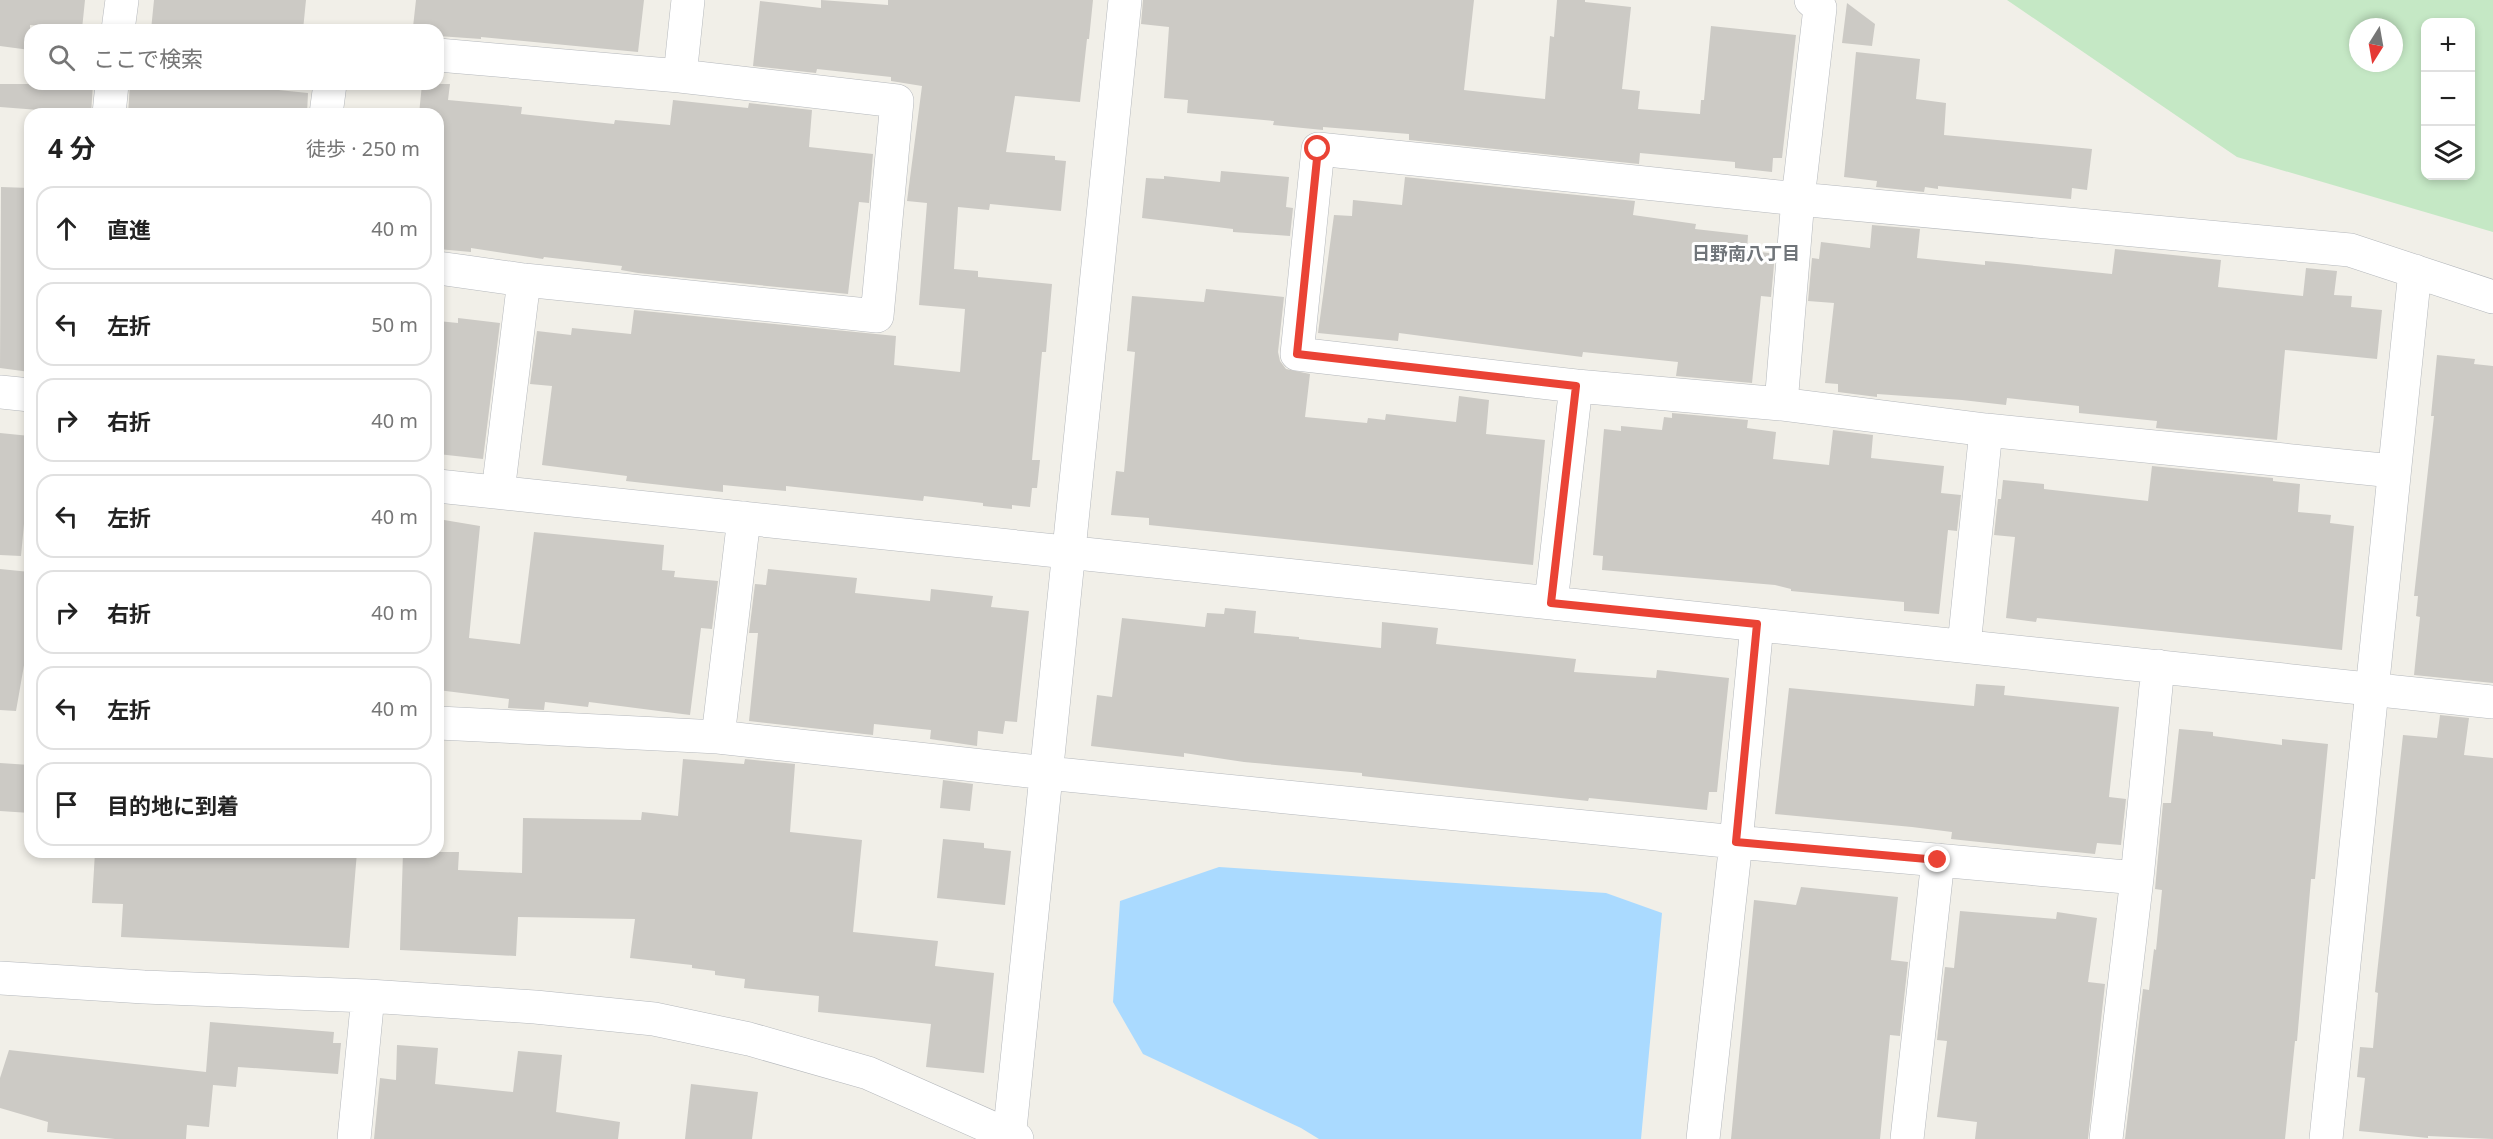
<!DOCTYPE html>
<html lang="ja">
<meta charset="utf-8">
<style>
body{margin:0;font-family:"Noto Sans","Noto Sans JP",sans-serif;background:#f2f2f2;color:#222}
.controls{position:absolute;right:18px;top:18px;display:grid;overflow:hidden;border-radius:12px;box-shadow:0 3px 9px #0003}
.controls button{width:54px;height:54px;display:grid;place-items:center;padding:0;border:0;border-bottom:2px solid #e0e0e0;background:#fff;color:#222;font:30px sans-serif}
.compass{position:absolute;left:2349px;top:18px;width:54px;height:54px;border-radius:50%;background:#fff;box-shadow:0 3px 9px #0003;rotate:191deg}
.stop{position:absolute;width:18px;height:18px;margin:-14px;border:4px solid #ea4335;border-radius:50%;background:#fff}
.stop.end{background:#ea4335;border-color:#fff;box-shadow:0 2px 6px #0008}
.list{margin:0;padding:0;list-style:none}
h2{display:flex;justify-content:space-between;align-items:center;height:78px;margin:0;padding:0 24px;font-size:26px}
h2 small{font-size:20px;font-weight:400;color:#767676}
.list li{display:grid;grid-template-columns:39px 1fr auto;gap:18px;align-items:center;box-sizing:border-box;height:84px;margin:0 12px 12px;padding:0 12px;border:2px solid #e0e0e0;border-radius:18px}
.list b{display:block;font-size:22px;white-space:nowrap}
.list em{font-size:20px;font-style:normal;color:#767676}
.icon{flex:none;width:33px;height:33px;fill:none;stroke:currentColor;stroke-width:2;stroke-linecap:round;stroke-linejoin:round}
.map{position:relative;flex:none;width:2493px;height:1139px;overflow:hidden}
.search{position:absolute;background:#fff;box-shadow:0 3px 9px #0003;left:24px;top:24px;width:420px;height:66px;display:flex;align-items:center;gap:15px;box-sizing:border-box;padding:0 21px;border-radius:18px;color:#767676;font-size:22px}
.panel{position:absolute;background:#fff;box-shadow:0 3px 9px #0003;left:24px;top:108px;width:420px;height:750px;border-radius:18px}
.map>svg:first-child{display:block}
.green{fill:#c5e8c5;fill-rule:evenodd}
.water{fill:#aadaff}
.building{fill:#cccac5}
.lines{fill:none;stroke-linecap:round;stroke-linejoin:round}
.street-casing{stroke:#b5b8bc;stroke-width:34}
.street{stroke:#fff;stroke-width:33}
.route{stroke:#ea4335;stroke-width:8}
.labels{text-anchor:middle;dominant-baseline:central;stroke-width:6;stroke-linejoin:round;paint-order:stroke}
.neighbourhood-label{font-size:18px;font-weight:bold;fill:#70757a;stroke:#fff}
</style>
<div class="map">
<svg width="2493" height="1139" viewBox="0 0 2493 1139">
<rect width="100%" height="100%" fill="#f1efe8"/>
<!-- green -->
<path class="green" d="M 2007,0 L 2493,0 L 2493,232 L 2237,157 ZM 2426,22 L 2470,22 L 2470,176 L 2426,176 ZM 2358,27 L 2394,27 L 2394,63 L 2358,63 Z"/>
<!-- water -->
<path class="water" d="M 1219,867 L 1606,893 L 1662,913 L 1641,1139 L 1319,1139 L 1301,1128 L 1143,1054 L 1113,1002 L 1120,901 Z"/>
<!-- building -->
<path class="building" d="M 0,0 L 85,0 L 82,29 L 30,25 L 30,50 L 0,46 Z
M 154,0 L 306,0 L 303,30 L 151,30 Z
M 416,0 L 644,0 L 638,52 L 481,37 L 481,39 L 438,36 L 438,30 L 413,27 Z
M 821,0 L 888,5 L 888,0 L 1093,0 L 1089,39 L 1087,39 L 1080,102 L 1015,96 L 1006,152 L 1055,156 L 1055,160 L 1066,161 L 1061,211 L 990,204 L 989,210 L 958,207 L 954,269 L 978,271 L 978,277 L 1052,284 L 1046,352 L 1042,352 L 1032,460 L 1040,460 L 1037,488 L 1032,488 L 1030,507 L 1012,505 L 1012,509 L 983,506 L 983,503 L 924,496 L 923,501 L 786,486 L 786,491 L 723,485 L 723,492 L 626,481 L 627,476 L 542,465 L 552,386 L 530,384 L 537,331 L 571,335 L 572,328 L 631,334 L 634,310 L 896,336 L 894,365 L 960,372 L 965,309 L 919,305 L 927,203 L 907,201 L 922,86 L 891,81 L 891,77 L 817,69 L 816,73 L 753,66 L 760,1 L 821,8 Z
M 1143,0 L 1474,0 L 1464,90 L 1545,99 L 1550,36 L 1554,37 L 1557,0 L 1585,0 L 1585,2 L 1631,7 L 1622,89 L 1640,91 L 1638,109 L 1700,114 L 1701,100 L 1704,100 L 1711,26 L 1796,35 L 1782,158 L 1773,158 L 1772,172 L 1735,168 L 1735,162 L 1640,153 L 1639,164 L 1409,140 L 1409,134 L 1323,127 L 1323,130 L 1273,125 L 1274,121 L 1187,113 L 1188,100 L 1164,98 L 1169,27 L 1141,24 Z
M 1847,3 L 1875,24 L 1872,46 L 1842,43 Z
M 1856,52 L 1920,59 L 1916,99 L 1946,103 L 1944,135 L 2092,149 L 2087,190 L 2072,188 L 2071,199 L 1938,186 L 1938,189 L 1925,187 L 1924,192 L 1876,187 L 1877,181 L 1844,177 Z
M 0,84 L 93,84 L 91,114 L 0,107 Z
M 130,84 L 218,84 L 308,93 L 307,114 L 128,114 Z
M 422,84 L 450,84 L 448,100 L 522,107 L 521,114 L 614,124 L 615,120 L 670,125 L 673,100 L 748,108 L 749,103 L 812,110 L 809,147 L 873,154 L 869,203 L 859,202 L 848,294 L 638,273 L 621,270 L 622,266 L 544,257 L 543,259 L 471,248 L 471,252 L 438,249 L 438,114 L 419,114 Z
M 1221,171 L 1289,177 L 1286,207 L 1293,208 L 1290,236 L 1233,232 L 1233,229 L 1142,218 L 1146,178 L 1164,179 L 1164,176 L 1220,182 Z
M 1405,177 L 1635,201 L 1633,215 L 1696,224 L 1695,229 L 1748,235 L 1747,250 L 1775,254 L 1771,297 L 1761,296 L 1752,383 L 1676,376 L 1678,362 L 1583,352 L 1582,357 L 1399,333 L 1398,341 L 1318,333 L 1334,215 L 1352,216 L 1353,200 L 1402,205 Z
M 1,187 L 30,188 L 30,372 L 0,368 Z
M 1872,225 L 1920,229 L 1917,258 L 1985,265 L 1985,261 L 1997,262 L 2112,274 L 2115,249 L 2221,260 L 2218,287 L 2303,296 L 2306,268 L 2337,271 L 2334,295 L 2352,296 L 2351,307 L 2382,310 L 2377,359 L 2285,350 L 2277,440 L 2156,428 L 2157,421 L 2079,413 L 2079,406 L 2007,398 L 2006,405 L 1962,400 L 1877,394 L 1877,397 L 1838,392 L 1838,384 L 1825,383 L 1834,303 L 1808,301 L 1812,258 L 1819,259 L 1821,242 L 1870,248 Z
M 1206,289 L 1284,297 L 1278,352 L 1280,361 L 1286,369 L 1310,374 L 1305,417 L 1367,423 L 1368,418 L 1385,420 L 1386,414 L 1456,422 L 1459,396 L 1489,400 L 1486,434 L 1545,440 L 1533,565 L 1149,525 L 1149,518 L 1111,515 L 1116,471 L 1124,472 L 1135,352 L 1127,351 L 1132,296 L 1204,302 Z
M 458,318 L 500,323 L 483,459 L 438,454 L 438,321 L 458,323 Z
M 2437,355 L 2475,359 L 2474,364 L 2493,366 L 2493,683 L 2414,675 L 2420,617 L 2416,616 L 2418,596 L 2414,596 L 2434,416 L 2431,416 Z
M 1672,413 L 1748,420 L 1747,428 L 1776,432 L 1773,459 L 1829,465 L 1833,430 L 1873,435 L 1871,458 L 1944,466 L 1941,493 L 1961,495 L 1957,531 L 1948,530 L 1939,614 L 1904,611 L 1904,602 L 1791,591 L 1791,589 L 1775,585 L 1602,570 L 1603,556 L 1593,555 L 1604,429 L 1621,431 L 1621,426 L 1662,430 L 1664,417 L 1672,418 Z
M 0,433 L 30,436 L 30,492 L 27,492 L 21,556 L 0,555 Z
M 2152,466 L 2273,478 L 2273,481 L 2300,484 L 2298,512 L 2331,515 L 2330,523 L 2354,526 L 2342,650 L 2037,618 L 2036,622 L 2006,618 L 2015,537 L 1994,535 L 1998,499 L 2001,499 L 2003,480 L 2044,484 L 2044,489 L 2148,501 Z
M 438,519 L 480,526 L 469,638 L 520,644 L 534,532 L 664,545 L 662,570 L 675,571 L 674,577 L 718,581 L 712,629 L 701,628 L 690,715 L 589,702 L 588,707 L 545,702 L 544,710 L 508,708 L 509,699 L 438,690 Z
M 0,569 L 30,572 L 30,631 L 16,711 L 0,710 Z
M 768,569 L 857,578 L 855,593 L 930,601 L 931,589 L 993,596 L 991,607 L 1029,611 L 1017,722 L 1005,721 L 1003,734 L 978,731 L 977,746 L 930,739 L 931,730 L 874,724 L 873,735 L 749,721 L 758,633 L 749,633 L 755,584 L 766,585 Z
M 1225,608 L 1256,611 L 1254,633 L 1299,637 L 1299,639 L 1381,648 L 1382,622 L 1438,628 L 1436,644 L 1576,659 L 1574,672 L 1656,678 L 1657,670 L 1729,678 L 1717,792 L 1709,792 L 1707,810 L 1589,798 L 1588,801 L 1362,776 L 1362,773 L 1244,762 L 1184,753 L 1184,757 L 1091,746 L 1097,695 L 1112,697 L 1122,618 L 1205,627 L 1207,613 L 1224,614 Z
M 1976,684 L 2005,686 L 2004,695 L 2119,707 L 2109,797 L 2126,799 L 2121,845 L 2097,843 L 2095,854 L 1951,839 L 1952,832 L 1912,827 L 1775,814 L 1789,688 L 1974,706 Z
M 2440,715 L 2469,718 L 2464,755 L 2493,758 L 2493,1139 L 2428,1136 L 2428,1138 L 2359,1131 L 2365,1078 L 2357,1077 L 2360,1047 L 2373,1048 L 2378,993 L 2375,992 L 2403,735 L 2437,738 Z
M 2179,729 L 2213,732 L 2213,736 L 2282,745 L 2282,739 L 2328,744 L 2315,879 L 2311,879 L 2297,1041 L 2295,1041 L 2285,1139 L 2125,1139 L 2143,989 L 2149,990 L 2154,949 L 2156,950 L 2162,890 L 2155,889 L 2163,803 L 2171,803 Z
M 683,759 L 744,764 L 745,759 L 795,764 L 790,832 L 862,840 L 853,932 L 938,941 L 935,966 L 994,973 L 984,1073 L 926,1067 L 931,1024 L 818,1012 L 819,996 L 744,988 L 745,979 L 715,975 L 715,971 L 692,968 L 692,965 L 630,958 L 635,919 L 518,917 L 516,956 L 400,950 L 403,852 L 459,852 L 458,870 L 522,873 L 523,818 L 641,820 L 642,812 L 678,816 Z
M 0,763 L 30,765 L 30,813 L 0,811 Z
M 943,780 L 973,784 L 970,811 L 940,808 Z
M 943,839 L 984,843 L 984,848 L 1011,851 L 1005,905 L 937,898 Z
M 95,852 L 146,852 L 146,854 L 209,857 L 209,852 L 357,852 L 349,948 L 121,937 L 123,904 L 92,903 Z
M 1801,887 L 1898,897 L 1891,960 L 1908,962 L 1900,1036 L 1890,1035 L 1880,1139 L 1731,1139 L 1754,900 L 1796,905 Z
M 1960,911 L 2056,919 L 2057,912 L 2097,918 L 2088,982 L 2105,984 L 2088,1139 L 1975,1139 L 1977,1122 L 1937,1117 L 1947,1041 L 1937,1040 L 1945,967 L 1954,968 Z
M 210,1022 L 334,1032 L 333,1043 L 341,1043 L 338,1074 L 238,1067 L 236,1087 L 213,1085 L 209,1127 L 187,1125 L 186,1139 L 115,1139 L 47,1132 L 48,1122 L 0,1108 L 0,1078 L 9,1050 L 206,1072 Z
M 397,1045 L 438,1048 L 435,1084 L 513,1092 L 518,1051 L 562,1055 L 556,1112 L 620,1122 L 618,1139 L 374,1139 L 380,1078 L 396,1080 Z
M 691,1084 L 758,1092 L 752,1139 L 685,1139 Z"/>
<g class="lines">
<defs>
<path id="street" d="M 118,30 L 122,0
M 438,55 L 680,76 L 897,101 L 877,316 L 524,280 L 438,268
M 680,76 L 688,0
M 109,114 L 112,84
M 326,114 L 330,84
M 0,392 L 30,395
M 1781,404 L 1798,199 L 1820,8 L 1811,0
M 2393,471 L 1986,430 L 1781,404 L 1576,386 L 1297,354 L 1318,149 L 1798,199 L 2350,250 L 2493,297
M 438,486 L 2493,702
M 498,492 L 524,280
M 1551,603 L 1576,386
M 1964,646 L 1986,430
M 438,723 L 718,737 L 1047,773 L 1736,842 L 2137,878
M 718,737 L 744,518
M 0,978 L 144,987 L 368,996 L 535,1007 L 654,1019 L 749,1039 L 868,1073 L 1017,1139
M 354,1139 L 368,996
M 1009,1139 L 1125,0
M 1703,1139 L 1736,842 L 1757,625
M 1907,1139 L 1938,860
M 2106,1139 L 2137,878 L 2158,666
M 2326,1139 L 2415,271"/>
</defs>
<!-- street casing -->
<use href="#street" class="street-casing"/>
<!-- street -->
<use href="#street" class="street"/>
</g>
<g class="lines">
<!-- route -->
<path class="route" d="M 1318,149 L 1297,354 L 1576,386 L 1551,603 L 1757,624 L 1736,842 L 1938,860"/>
</g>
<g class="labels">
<!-- neighbourhood labels -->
<g class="neighbourhood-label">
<text x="1746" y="253">日野南八丁目</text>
</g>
</g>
</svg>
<div class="controls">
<button>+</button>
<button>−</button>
<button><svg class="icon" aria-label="layers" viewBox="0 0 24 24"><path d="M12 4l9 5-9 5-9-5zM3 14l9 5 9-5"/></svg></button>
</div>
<svg class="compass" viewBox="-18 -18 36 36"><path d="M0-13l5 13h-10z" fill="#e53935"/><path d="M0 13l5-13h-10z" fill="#767676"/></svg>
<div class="stop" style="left:1318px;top:149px"></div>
<div class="stop end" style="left:1938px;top:860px"></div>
<div class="search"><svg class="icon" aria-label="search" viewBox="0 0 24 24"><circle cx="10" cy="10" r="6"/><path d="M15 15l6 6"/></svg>ここで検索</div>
<section class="panel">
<h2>4 分<small>徒歩 · 250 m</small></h2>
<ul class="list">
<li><svg class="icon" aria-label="ahead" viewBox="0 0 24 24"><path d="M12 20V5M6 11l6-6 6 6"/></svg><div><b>直進</b></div><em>40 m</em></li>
<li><svg class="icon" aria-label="left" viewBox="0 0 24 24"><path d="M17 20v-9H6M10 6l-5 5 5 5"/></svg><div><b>左折</b></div><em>50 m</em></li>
<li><svg class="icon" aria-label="right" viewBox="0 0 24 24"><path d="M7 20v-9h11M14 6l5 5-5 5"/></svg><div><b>右折</b></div><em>40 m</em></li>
<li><svg class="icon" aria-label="left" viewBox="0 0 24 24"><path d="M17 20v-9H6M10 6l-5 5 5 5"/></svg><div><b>左折</b></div><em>40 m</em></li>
<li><svg class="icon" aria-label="right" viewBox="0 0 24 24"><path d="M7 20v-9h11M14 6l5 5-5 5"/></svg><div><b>右折</b></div><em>40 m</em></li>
<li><svg class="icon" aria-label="left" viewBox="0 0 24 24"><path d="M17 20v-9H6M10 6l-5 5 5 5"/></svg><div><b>左折</b></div><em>40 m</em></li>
<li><svg class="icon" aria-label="arrive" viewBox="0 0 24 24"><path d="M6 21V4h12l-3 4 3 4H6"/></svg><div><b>目的地に到着</b></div></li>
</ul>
</section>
</div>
